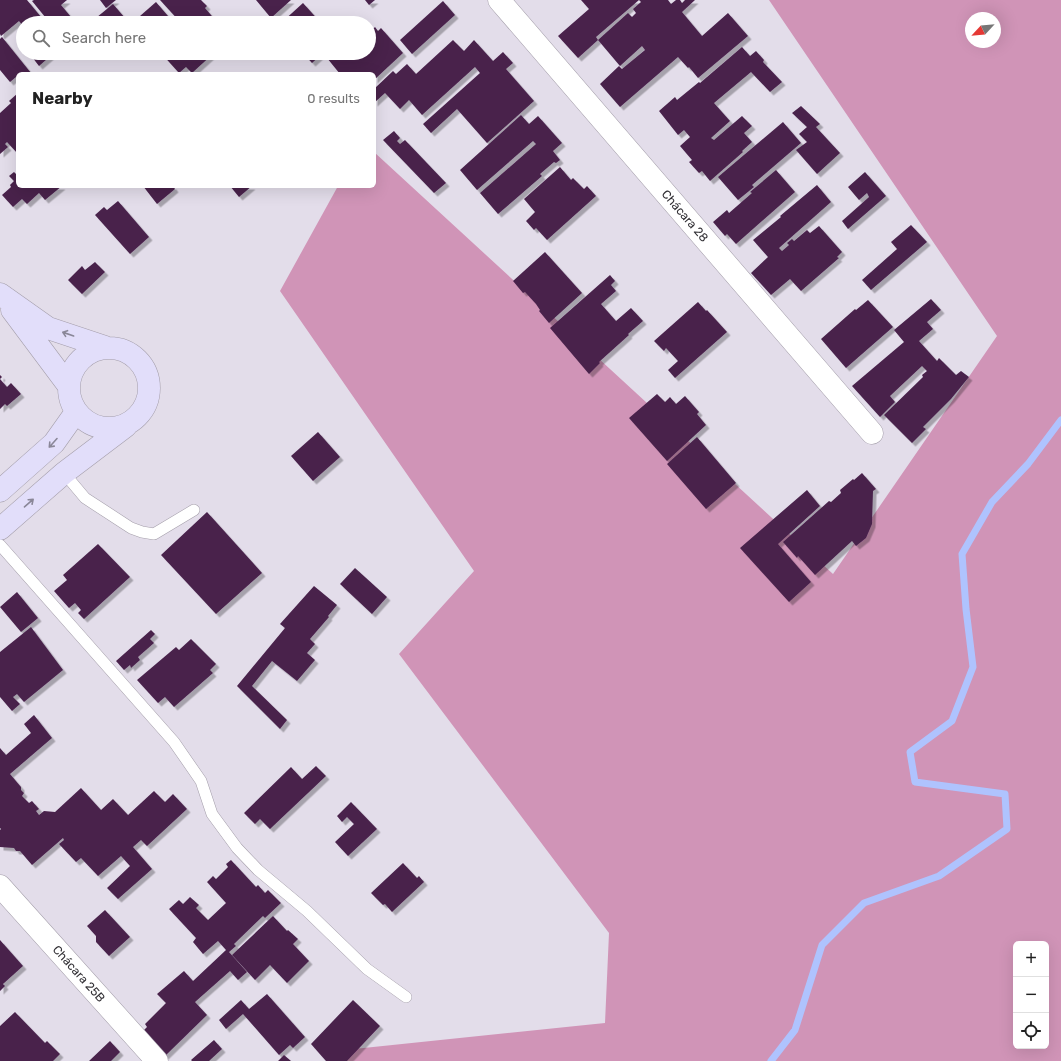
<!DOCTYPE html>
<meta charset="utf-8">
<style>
body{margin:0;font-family:Rubik,sans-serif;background:#f2f2f2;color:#222}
.controls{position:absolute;right:12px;bottom:12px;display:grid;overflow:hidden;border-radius:6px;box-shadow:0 4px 16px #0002}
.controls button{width:36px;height:36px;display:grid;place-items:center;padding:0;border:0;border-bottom:1px solid #e0e0e0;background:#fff;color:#222;font:20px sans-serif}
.compass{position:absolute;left:965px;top:12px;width:36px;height:36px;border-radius:50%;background:#fff;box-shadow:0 4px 16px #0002;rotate:244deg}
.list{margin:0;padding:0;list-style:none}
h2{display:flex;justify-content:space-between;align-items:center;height:52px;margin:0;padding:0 16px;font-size:17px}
h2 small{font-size:13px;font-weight:400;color:#767676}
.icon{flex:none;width:22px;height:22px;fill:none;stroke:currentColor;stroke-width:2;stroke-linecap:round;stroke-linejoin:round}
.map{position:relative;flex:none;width:1061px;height:1061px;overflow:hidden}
.search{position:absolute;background:#fff;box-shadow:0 4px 16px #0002;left:16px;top:16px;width:360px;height:44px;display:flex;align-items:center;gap:10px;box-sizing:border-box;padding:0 14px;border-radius:22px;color:#767676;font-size:15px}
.panel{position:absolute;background:#fff;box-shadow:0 4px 16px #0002;left:16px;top:72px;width:360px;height:116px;border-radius:6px}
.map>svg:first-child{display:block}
.forest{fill:#d094b7;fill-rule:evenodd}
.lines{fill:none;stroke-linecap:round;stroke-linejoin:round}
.stream{stroke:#afc3fe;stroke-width:7}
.building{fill:#49224c;filter:url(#shadow)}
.lane-casing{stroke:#a49eaa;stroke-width:12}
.street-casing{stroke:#a49eaa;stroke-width:23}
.secondary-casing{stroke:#a49eaa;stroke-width:23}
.lane{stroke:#fff;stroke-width:11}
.street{stroke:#fff;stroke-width:22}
.secondary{stroke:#e2defa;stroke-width:22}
.oneway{stroke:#8a8798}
.labels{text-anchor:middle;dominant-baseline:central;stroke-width:4;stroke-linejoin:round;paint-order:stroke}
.street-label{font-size:12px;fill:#323035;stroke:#fff}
</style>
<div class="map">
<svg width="1061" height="1061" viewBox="0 0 1061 1061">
<defs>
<filter id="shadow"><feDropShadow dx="3.5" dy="3.5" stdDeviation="0" flood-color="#0004"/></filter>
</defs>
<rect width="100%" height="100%" fill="#e3ddea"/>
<!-- forest -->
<path class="forest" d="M 769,0 L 1061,0 L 1061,1061 L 344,1061 L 354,1049 L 605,1023 L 609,933 L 399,654 L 474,571 L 280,291 L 338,186 L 374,186 L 374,152 L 833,574 L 997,336 ZM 971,18 L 995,18 L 995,42 L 971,42 ZM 1016,944 L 1046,944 L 1046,1046 L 1016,1046 Z"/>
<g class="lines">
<!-- stream -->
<path class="stream" d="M 771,1061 L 795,1030 L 822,945 L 864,903 L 939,876 L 1007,829 L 1005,794 L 915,782 L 910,752 L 952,721 L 973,667 L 966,609 L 962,554 L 992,502 L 1028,464 L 1061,420"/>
</g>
<!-- building -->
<path class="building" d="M 0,0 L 27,0 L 46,23 L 23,23 L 23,26 L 19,21 L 1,36 L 0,34 Z
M 34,0 L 67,0 L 61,5 L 76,23 L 50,23 L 32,1 Z
M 100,0 L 116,0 L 106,8 Z
M 160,0 L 201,0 L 207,6 L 205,8 L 217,22 L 216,23 L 181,23 Z
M 256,0 L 291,0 L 271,18 Z
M 365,0 L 375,0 L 369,5 Z
M 581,0 L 639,0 L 596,37 L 598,40 L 578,58 L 558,36 L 589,9 Z
M 639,0 L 668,0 L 671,4 L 676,0 L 680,0 L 682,3 L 685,0 L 695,0 L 682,12 L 702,36 L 728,13 L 748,36 L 698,78 L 689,67 L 688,68 L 678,57 L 620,107 L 600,84 L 619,66 L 622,69 L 645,50 L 642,46 L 620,66 L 598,40 L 628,13 L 632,17 L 636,13 L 633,9 L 641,2 Z
M 443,1 L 455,15 L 412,54 L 400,40 Z
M 156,2 L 174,23 L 132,23 Z
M 303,3 L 321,23 L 281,23 Z
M 113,4 L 125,18 L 119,23 L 93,23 L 91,22 Z
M 375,27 L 378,31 L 381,28 L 403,53 L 374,80 L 374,74 L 340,74 L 323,53 L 369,53 L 369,31 L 371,31 Z
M 2,37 L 31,73 L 30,74 L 24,74 L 22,72 L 10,82 L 0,70 L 0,39 Z
M 453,40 L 464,51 L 474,40 L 493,61 L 503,52 L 513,63 L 506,69 L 534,101 L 487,143 L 457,109 L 431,133 L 423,124 L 480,73 L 475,67 L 422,115 L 409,100 L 400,109 L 385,93 L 374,103 L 374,89 L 393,71 L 396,74 L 407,64 L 416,74 Z
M 742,47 L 750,56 L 756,51 L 764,60 L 763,62 L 782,82 L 770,92 L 751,72 L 714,103 L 730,121 L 711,138 L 714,140 L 742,116 L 752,126 L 744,133 L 752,142 L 742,151 L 743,152 L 710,181 L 702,171 L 699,173 L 689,162 L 692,160 L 680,146 L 690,137 L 684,130 L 678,135 L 659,111 L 675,97 L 677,100 L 699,82 L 700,83 Z
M 29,53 L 54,53 L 39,66 Z
M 161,53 L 214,53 L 192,73 L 186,67 L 179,73 Z
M 303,53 L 323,53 L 312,63 Z
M 18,93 L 18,154 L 7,142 L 5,144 L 8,147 L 0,154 L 0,113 L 11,103 L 9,101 Z
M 801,106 L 820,124 L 816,127 L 840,153 L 817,174 L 796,150 L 807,142 L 799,134 L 807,127 L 792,113 Z
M 521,115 L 529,124 L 538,116 L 562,143 L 553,151 L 560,160 L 556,163 L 554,162 L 540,174 L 542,176 L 498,214 L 480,193 L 536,144 L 533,141 L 477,190 L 460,170 Z
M 783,122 L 801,143 L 752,185 L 754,187 L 738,200 L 718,177 Z
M 394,131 L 400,138 L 397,141 L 400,144 L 405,140 L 446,183 L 434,193 L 383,140 Z
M 560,167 L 571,180 L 573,178 L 584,189 L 587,186 L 596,196 L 547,240 L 536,228 L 534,230 L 526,221 L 535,212 L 524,199 Z
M 776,170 L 795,192 L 736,244 L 727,234 L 725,236 L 713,222 L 727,210 L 729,213 L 752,193 L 750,192 Z
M 14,172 L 18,176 L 18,186 L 62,186 L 45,200 L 39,193 L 27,204 L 22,199 L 13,207 L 2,195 L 11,187 L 10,185 L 14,181 L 9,176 Z
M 865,172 L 886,196 L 848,229 L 842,221 L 869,197 L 867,193 L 859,200 L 848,187 Z
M 817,185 L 831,202 L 779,248 L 782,251 L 789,245 L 787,243 L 792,239 L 794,241 L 807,230 L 810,233 L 819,226 L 842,252 L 837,257 L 839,258 L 801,291 L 790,279 L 771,295 L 751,273 L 768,257 L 753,240 L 781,217 L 780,216 Z
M 143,186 L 173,186 L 175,189 L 157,204 Z
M 230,186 L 252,186 L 239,197 Z
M 118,201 L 149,237 L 130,254 L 95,215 L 104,207 L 107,210 Z
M 911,225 L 927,242 L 871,290 L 862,280 L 897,249 L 891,242 Z
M 545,252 L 582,293 L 549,323 L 539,311 L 540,310 L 536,304 L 525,292 L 523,293 L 513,281 Z
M 95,262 L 105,272 L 82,294 L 68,280 L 82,266 L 85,270 Z
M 610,275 L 615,281 L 611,285 L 616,291 L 601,304 L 616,321 L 631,308 L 643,321 L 628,334 L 629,335 L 599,362 L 600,363 L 589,374 L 550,328 Z
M 931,299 L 941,310 L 927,322 L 933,329 L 919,341 L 937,361 L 939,358 L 956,375 L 961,371 L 969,377 L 951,399 L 923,427 L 926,429 L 912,443 L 884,415 L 923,377 L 922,375 L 927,371 L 922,366 L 890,396 L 895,402 L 880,417 L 852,386 L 904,342 L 894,330 Z
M 868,300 L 893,327 L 846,368 L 821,339 L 855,309 L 856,310 Z
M 698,302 L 706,311 L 707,310 L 727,332 L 675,378 L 668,370 L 678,361 L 666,348 L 664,351 L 654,341 Z
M 0,375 L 2,377 L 0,379 L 7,387 L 11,383 L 21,394 L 7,406 L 5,404 L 0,409 Z
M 657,394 L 665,402 L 670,397 L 676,404 L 685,396 L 699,412 L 697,414 L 706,425 L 667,461 L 629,418 Z
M 318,432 L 340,457 L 313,481 L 291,456 Z
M 697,437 L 736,483 L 706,509 L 667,464 Z
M 862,473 L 876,489 L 873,491 L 872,524 L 866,538 L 856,546 L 852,541 L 815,575 L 798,556 L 797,558 L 783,542 L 829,501 L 831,502 L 841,493 L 840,490 L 853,479 L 854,480 Z
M 807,490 L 820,506 L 778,544 L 811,582 L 789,602 L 740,548 Z
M 207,512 L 262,573 L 216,614 L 161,555 Z
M 98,544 L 130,577 L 84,619 L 78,613 L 81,610 L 75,603 L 69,608 L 54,591 L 67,580 L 63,575 Z
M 355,568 L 387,597 L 372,614 L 340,584 Z
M 314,586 L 337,605 L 328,616 L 329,617 L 310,639 L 315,644 L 307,653 L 315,660 L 297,681 L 272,661 L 252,686 L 287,720 L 280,729 L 237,686 L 285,628 L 280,624 Z
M 17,592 L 38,618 L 21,632 L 0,607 Z
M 31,627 L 63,670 L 24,702 L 17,694 L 13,697 L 20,704 L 12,711 L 0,697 L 0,652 Z
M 151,630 L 155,634 L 150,639 L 154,643 L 138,657 L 140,660 L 131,668 L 130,665 L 124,670 L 116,661 Z
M 191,639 L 216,664 L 210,670 L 213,673 L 174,707 L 165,697 L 158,703 L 137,680 L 176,647 L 179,650 Z
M 34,715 L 52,738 L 10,774 L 21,787 L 21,790 L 24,793 L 22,796 L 29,803 L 32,801 L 39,809 L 36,811 L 39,815 L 44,811 L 55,812 L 81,788 L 101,810 L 113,799 L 128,815 L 154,791 L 165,802 L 173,794 L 187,809 L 147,846 L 141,840 L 133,847 L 152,869 L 118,899 L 107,888 L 130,866 L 121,856 L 98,876 L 81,858 L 76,862 L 59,844 L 64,840 L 63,838 L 32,865 L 20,851 L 16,851 L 14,848 L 0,847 L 0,830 L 1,829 L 0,828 L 0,748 L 6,755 L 31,733 L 24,724 Z
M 316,766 L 326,776 L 270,829 L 260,819 L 255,824 L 244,813 L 291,767 L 302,779 Z
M 351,802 L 377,829 L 348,856 L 335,842 L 354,824 L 347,817 L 342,822 L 337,816 Z
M 231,860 L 256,887 L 258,885 L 265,893 L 268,890 L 281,903 L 265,918 L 263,916 L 234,944 L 236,946 L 229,952 L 247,972 L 238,980 L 230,971 L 195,1002 L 207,1015 L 165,1056 L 144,1030 L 147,1027 L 145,1024 L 166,1003 L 157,994 L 184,971 L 193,981 L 226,950 L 218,941 L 203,954 L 193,942 L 196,938 L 169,909 L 179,900 L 183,904 L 190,897 L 199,905 L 196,908 L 208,920 L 226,903 L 207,882 L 213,876 L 216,879 L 228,867 L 226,864 Z
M 403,863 L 417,878 L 419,876 L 424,882 L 392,912 L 385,904 L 383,905 L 371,893 Z
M 105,910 L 130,937 L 109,956 L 96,942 L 96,936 L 87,926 Z
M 273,916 L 287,931 L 288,930 L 298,939 L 293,944 L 309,961 L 287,983 L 270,965 L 255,980 L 232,955 Z
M 0,940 L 23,966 L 3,984 L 5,986 L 0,991 Z
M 267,994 L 305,1037 L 293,1048 L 290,1045 L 279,1055 L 243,1014 L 226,1029 L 219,1020 L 241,1000 L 249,1009 Z
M 353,1000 L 380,1026 L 347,1061 L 326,1061 L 311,1044 Z
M 15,1012 L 45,1043 L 47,1041 L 60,1054 L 53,1061 L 0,1061 L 0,1026 Z
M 214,1040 L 222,1049 L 209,1061 L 192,1061 L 191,1060 Z
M 110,1041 L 120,1052 L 111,1061 L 89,1061 Z
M 284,1055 L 291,1061 L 278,1061 Z"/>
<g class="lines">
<defs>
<path id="lane" d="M 64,473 L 85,498 L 131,528 L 142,532 L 154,534 L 194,510
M 0,545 L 174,742 L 201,781 L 212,814 L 237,848 L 258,870 L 307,911 L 367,969 L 406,997"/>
<g id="street">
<path id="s1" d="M 499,0 L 872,433"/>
<path id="s2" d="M 0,886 L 157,1061"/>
</g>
<path id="secondary" d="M 0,294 L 48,328 L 105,347
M 12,310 L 68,385
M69 388a40 40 0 1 1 80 0a40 40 0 1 1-80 0Z
M 0,491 L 54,443 L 76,412
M 0,529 L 64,473 L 126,426"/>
</defs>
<!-- lane casing -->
<use href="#lane" class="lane-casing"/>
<!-- street casing -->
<use href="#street" class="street-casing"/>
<!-- secondary casing -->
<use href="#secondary" class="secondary-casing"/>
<!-- lane -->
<use href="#lane" class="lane"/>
<!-- street -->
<use href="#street" class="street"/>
<!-- secondary -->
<use href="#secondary" class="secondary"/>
</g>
<!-- one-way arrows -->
<defs><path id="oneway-shaft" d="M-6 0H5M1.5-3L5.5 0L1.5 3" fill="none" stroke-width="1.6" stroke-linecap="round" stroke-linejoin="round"/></defs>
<g class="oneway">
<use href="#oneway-shaft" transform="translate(68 334) rotate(-161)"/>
<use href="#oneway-shaft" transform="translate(53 443) rotate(132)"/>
<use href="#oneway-shaft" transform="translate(29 503) rotate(-41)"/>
</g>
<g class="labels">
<!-- street labels -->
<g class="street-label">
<text stroke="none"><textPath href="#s1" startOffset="285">Chácara 28</textPath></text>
<text stroke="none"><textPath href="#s2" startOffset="118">Chácara 25B</textPath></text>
</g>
</g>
</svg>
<div class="controls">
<button>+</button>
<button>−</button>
<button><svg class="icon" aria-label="locate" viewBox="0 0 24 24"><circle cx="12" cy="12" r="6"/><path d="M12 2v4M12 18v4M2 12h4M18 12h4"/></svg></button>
</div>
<svg class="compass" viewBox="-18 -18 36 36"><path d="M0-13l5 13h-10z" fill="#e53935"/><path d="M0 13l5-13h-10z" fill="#767676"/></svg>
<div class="search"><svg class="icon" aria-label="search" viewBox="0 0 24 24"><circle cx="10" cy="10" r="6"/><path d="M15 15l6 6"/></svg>Search here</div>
<section class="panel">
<h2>Nearby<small>0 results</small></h2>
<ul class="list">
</ul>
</section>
</div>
